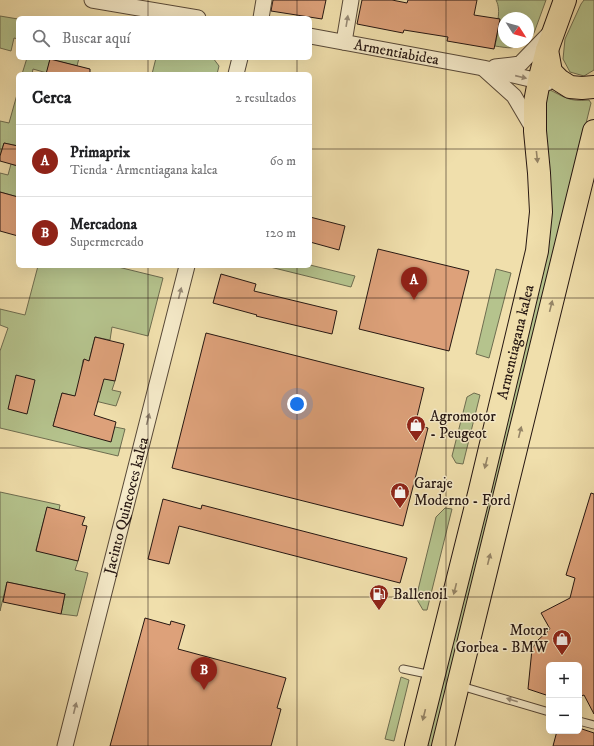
<!DOCTYPE html>
<html lang="es">
<meta charset="utf-8">
<style>
body{margin:0;font-family:"IM FELL DW Pica",serif;background:#f6f6f6;color:#202124}
.controls{position:absolute;right:12px;bottom:12px;display:grid;overflow:hidden;border-radius:6px;box-shadow:0 4px 16px #0002}
.controls button{width:36px;height:36px;display:grid;place-items:center;padding:0;border:0;border-bottom:1px solid #e0e0e0;background:#fff;color:#202124;font:20px sans-serif}
.compass{position:absolute;left:498px;top:12px;width:36px;height:36px;border-radius:50%;background:#fff;box-shadow:0 4px 16px #0002;rotate:126deg}
.you{position:absolute;left:297px;top:404px;width:14px;height:14px;margin:-10px;border:3px solid #fff;border-radius:50%;background:#1a73e8;box-shadow:0 0 0 6px #1a73e833}
.badge{display:grid;place-items:center;width:26px;height:26px;border-radius:50%;background:#8f2418;color:#fff;font-size:13px;font-weight:700}
.pin{position:absolute;translate:-50% -33px;filter:drop-shadow(0 1px 2px #0008)}
.pin::after{content:'';position:absolute;top:21px;width:14px;height:12px;background:inherit;clip-path:polygon(0 0,100% 0,50% 100%)}
.list{margin:0;padding:0;list-style:none}
h2{display:flex;justify-content:space-between;align-items:center;height:52px;margin:0;padding:0 16px;font-size:17px}
h2 small{font-size:13px;font-weight:400;color:#757577}
.list li{display:grid;grid-template-columns:26px 1fr auto;gap:12px;align-items:center;box-sizing:border-box;height:72px;padding:0 16px;border-top:1px solid #e0e0e0}
.list b{display:block;font-size:15px;white-space:nowrap}
.list p{margin:0;font-size:13px;white-space:nowrap;color:#757577}
.list em{font-size:13px;font-style:normal;color:#757577}
.icon{flex:none;width:22px;height:22px;fill:none;stroke:currentColor;stroke-width:2;stroke-linecap:round;stroke-linejoin:round}
.map{position:relative;flex:none;width:594px;height:746px;overflow:hidden}
.search{position:absolute;background:#fff;box-shadow:0 4px 16px #0002;left:16px;top:16px;width:296px;height:44px;display:flex;align-items:center;gap:10px;box-sizing:border-box;padding:0 14px;border-radius:6px;color:#757577;font-size:15px}
.panel{position:absolute;background:#fff;box-shadow:0 4px 16px #0002;left:16px;top:72px;width:296px;height:196px;border-radius:6px}
.map>svg:first-child{display:block}
.green{fill:#b5c38d;stroke:#6e6d50}
.building{fill:#dda17a;stroke:#261712}
.lines{fill:none;stroke-linecap:round;stroke-linejoin:round}
.service-casing{stroke:#584938;stroke-width:9}
.minor-casing{stroke:#584938;stroke-width:17}
.primary-casing{stroke:#261712;stroke-width:24}
.service{stroke:#f5eac9;stroke-width:7}
.minor{stroke:#f5eac9;stroke-width:15}
.primary{stroke:#f0dfac;stroke-width:22}
.oneway{fill:#988b77}
.oneway2{fill:#958567}
.grid{fill:none;stroke:#261712;stroke-width:1;stroke-opacity:0.55}
.labels{text-anchor:middle;dominant-baseline:central;stroke-width:3;stroke-linejoin:round;paint-order:stroke}
.street-label{font-size:15px;fill:#261712;stroke:#f5eac9}
.poi-label{font-size:15px;fill:#261712;stroke:#f5eac9;text-anchor:start}
</style>
<div class="map">
<svg width="594" height="746" viewBox="0 0 594 746">
<rect width="100%" height="100%" fill="#f0dfac"/>
<filter id="stains"><feTurbulence type="fractalNoise" baseFrequency=".005" numOctaves="4"/><feColorMatrix values="0 0 0 0 .2 0 0 0 0 .09 0 0 0 0 .02 0 0 0 .5 -.17"/></filter>
<radialGradient id="worn" r=".72"><stop offset=".6" stop-color="#630" stop-opacity="0"/><stop offset="1" stop-color="#630" stop-opacity=".3"/></radialGradient>
<!-- green -->
<path class="green" d="M 496,0 L 546,0 L 534,33 L 529,41 L 528,41 L 528,18 L 504,18 L 504,42 L 527,42 C 514,50 509,48 495,46 L 500,20 L 498,19 C 499,12 499,6 496,0 Z
M 584,0 L 594,0 L 594,70 L 584,76 L 570,72 L 563,59 L 565,39 L 581,4 Z
M 0,16 L 18,19 L 18,39 L 14,38 L 11,51 L 0,48 Z
M 27,58 L 79,58 L 77,66 L 50,59 L 47,73 L 33,69 L 32,74 L 22,74 Z
M 156,58 L 213,58 L 219,66 L 217,74 L 152,74 Z
M 548,89 C 565,97 568,102 589,100 L 591,103 L 434,746 L 424,746 L 537,291 L 545,91 Z
M 18,91 L 18,146 L 4,143 L 0,156 L 0,121 L 9,123 Z
M 11,164 L 18,166 L 18,197 L 0,192 L 0,173 L 8,175 Z
M 310,265 L 355,276 L 351,287 L 266,266 Z
M 38,266 L 114,266 L 163,278 L 148,336 L 112,327 L 110,340 L 95,337 L 89,361 L 83,360 L 81,373 L 115,381 L 112,390 L 121,392 L 116,406 L 62,393 L 53,426 L 115,427 L 125,429 L 118,456 L 0,428 L 0,351 L 8,328 L 0,325 L 0,309 L 25,315 Z
M 496,269 L 511,273 L 489,358 L 476,354 Z
M 474,393 L 480,395 L 463,464 L 456,463 L 452,456 L 467,397 Z
M 0,492 L 60,505 L 59,510 L 47,508 L 36,550 L 78,561 L 75,570 L 88,573 L 77,616 L 61,614 L 65,594 L 7,582 L 0,611 Z
M 445,508 L 452,509 L 427,610 L 423,610 L 416,598 L 436,517 Z
M 401,677 L 409,680 L 394,741 L 385,739 Z"/>
<!-- building -->
<path class="building" d="M 273,0 L 326,0 L 322,19 L 271,11 Z
M 362,0 L 392,0 L 407,3 L 408,0 L 477,0 L 474,15 L 500,19 L 494,49 L 447,41 L 448,37 L 404,30 L 403,33 L 357,24 Z
M 50,59 L 90,69 L 90,74 L 46,74 Z
M 4,143 L 18,146 L 18,166 L 0,161 L 0,156 Z
M 0,192 L 18,197 L 18,236 L 0,231 Z
M 310,217 L 345,226 L 339,250 L 310,242 Z
M 378,249 L 469,271 L 449,351 L 359,329 Z
M 221,274 L 256,284 L 254,291 L 337,311 L 332,334 L 256,316 L 257,315 L 213,303 Z
M 206,333 L 424,388 L 415,425 L 428,428 L 403,526 L 172,468 Z
M 95,337 L 124,344 L 115,381 L 104,379 L 94,415 L 116,422 L 111,442 L 53,426 L 62,393 L 75,396 L 84,359 L 89,361 Z
M 16,375 L 35,380 L 27,414 L 8,409 Z
M 591,493 L 594,494 L 594,714 L 584,695 L 579,697 L 579,665 L 549,665 L 549,696 L 528,689 L 532,649 L 537,641 L 550,629 L 541,613 L 570,598 L 575,578 L 566,575 Z
M 163,499 L 201,509 L 202,505 L 407,558 L 400,583 L 179,526 L 169,564 L 148,559 Z
M 47,507 L 85,517 L 82,525 L 87,526 L 78,561 L 36,551 Z
M 7,582 L 65,594 L 61,614 L 3,602 Z
M 145,618 L 170,625 L 171,621 L 185,625 L 178,649 L 286,678 L 277,708 L 281,709 L 271,746 L 110,746 Z
M 579,728 L 594,733 L 594,746 L 553,746 L 557,731 L 579,731 Z"/>
<g class="lines">
<defs>
<path id="service" d="M 403,669 L 432,675
M 461,686 L 549,712
M 579,721 L 594,725"/>
<g id="minor">
<path d="M 92,0 L 198,18"/>
<path d="M 261,18 L 264,0"/>
<path id="s1" d="M 310,36 L 483,68 L 547,83"/>
<path d="M 344,42 L 351,0"/>
<path d="M 495,67 L 520,64 L 550,33"/>
<path d="M 484,69 L 514,96 L 534,130"/>
<path d="M 236,74 L 240,58"/>
<path id="s2" d="M 65,746 L 187,266"/>
</g>
<g id="primary">
<path d="M 547,50 L 551,72 L 559,80 L 570,87 L 582,88 L 594,87"/>
<path id="s3" d="M 416,746 L 480,490 L 537,251 L 541,212 L 539,173 L 535,131 L 535,102 L 539,81 L 547,50 L 565,0"/>
<path d="M 443,746 L 594,131"/>
</g>
</defs>
<!-- service casing -->
<use href="#service" class="service-casing"/>
<!-- minor casing -->
<use href="#minor" class="minor-casing"/>
<!-- primary casing -->
<use href="#primary" class="primary-casing"/>
<!-- service -->
<use href="#service" class="service"/>
<!-- minor -->
<use href="#minor" class="minor"/>
<!-- primary -->
<use href="#primary" class="primary"/>
</g>
<!-- one-way arrows -->
<defs><path id="oneway-solid" d="M-6-.8H1V-3.2L6.5 0L1 3.2V.8H-6Z"/></defs>
<g class="oneway">
<use href="#oneway-solid" transform="translate(347 21) rotate(-81)"/>
<use href="#oneway-solid" transform="translate(521 77) rotate(13)"/>
<use href="#oneway-solid" transform="translate(180 293) rotate(-76)"/>
<use href="#oneway-solid" transform="translate(148 419) rotate(-76)"/>
<use href="#oneway-solid" transform="translate(512 700) rotate(-163)"/>
<use href="#oneway-solid" transform="translate(75 708) rotate(-76)"/>
</g>
<g class="oneway2">
<use href="#oneway-solid" transform="translate(537 157) rotate(84)"/>
<use href="#oneway-solid" transform="translate(551 306) rotate(-76)"/>
<use href="#oneway-solid" transform="translate(520 432) rotate(-76)"/>
<use href="#oneway-solid" transform="translate(486 463) rotate(104)"/>
<use href="#oneway-solid" transform="translate(489 559) rotate(-76)"/>
<use href="#oneway-solid" transform="translate(455 589) rotate(104)"/>
<use href="#oneway-solid" transform="translate(424 715) rotate(104)"/>
</g>
<!-- grid -->
<path class="grid" d="M 148,0 L 148,18M 297,0 L 297,18M 446,0 L 446,746M 148,58 L 148,74M 297,58 L 297,74M 0,149 L 18,149M 310,149 L 594,149M 148,266 L 148,746M 297,266 L 297,746M 0,298 L 594,298M 0,448 L 594,448M 0,597 L 594,597"/>
<!-- icons -->
<defs>
<symbol id="shop-pin" viewBox="-11 -11 22 30"><path d="M0 17L-7.5 6A9.5 9.5 0 1 1 7.5 6Z" fill="#8f2418" stroke="#f5eac9"/><path d="M-5-2.5h2.3a2.7 3.5 0 0 1 5.4 0H5L5.5 6h-11ZM-1.5-2.5h3a1.5 2.3 0 0 0-3 0Z" fill="#fff"/></symbol>
<symbol id="fuel-pin" viewBox="-11 -11 22 30"><path d="M0 17L-7.5 6A9.5 9.5 0 1 1 7.5 6Z" fill="#8f2418" stroke="#f5eac9"/><path d="M-5.5-6h7V0h2V4h1.3V-2.5L3-4.5l.8-.8L6-3V5H2.5V1h-1V6h-7ZM-4.2-4.7v3.2H.2V-4.7Z" fill="#fff"/></symbol>
</defs>
<g fill-rule="evenodd">
<use href="#shop-pin" x="405" y="414" width="22" height="30"/>
<use href="#shop-pin" x="389" y="481" width="22" height="30"/>
<use href="#fuel-pin" x="368" y="583" width="22" height="30"/>
<use href="#shop-pin" x="551" y="628" width="22" height="30"/>
</g>
<g class="labels">
<!-- street labels -->
<g class="street-label">
<text stroke="none"><textPath href="#s1" startOffset="88">Armentiabidea</textPath></text>
<text stroke="none"><textPath href="#s3" startOffset="416">Armentiagana kalea</textPath></text>
<text stroke="none"><textPath href="#s2" startOffset="248">Jacinto Quincoces kalea</textPath></text>
</g>
<!-- poi labels -->
<g class="poi-label">
<text x="430" y="416">Agromotor<tspan x="430" dy="17">- Peugeot</tspan></text>
<text x="414" y="483">Garaje<tspan x="414" dy="17">Moderno - Ford</tspan></text>
<text x="393" y="594">Ballenoil</text>
<text x="548" y="630" text-anchor="end">Motor<tspan x="548" dy="17">Gorbea - BMW</tspan></text>
</g>
</g>
<rect width="100%" height="100%" filter="url(#stains)"/>
<rect width="100%" height="100%" fill="url(#worn)"/>
</svg>
<div class="controls">
<button>+</button>
<button>−</button>
</div>
<svg class="compass" viewBox="-18 -18 36 36"><path d="M0-13l5 13h-10z" fill="#e53935"/><path d="M0 13l5-13h-10z" fill="#757577"/></svg>
<div class="you"></div>
<div class="pin badge" style="left:414px;top:300px">A</div>
<div class="pin badge" style="left:204px;top:690px">B</div>
<div class="search"><svg class="icon" aria-label="search" viewBox="0 0 24 24"><circle cx="10" cy="10" r="6"/><path d="M15 15l6 6"/></svg>Buscar aquí</div>
<section class="panel">
<h2>Cerca<small>2 resultados</small></h2>
<ul class="list">
<li><span class="badge">A</span><div><b>Primaprix</b><p>Tienda · Armentiagana kalea</p></div><em>60 m</em></li>
<li><span class="badge">B</span><div><b>Mercadona</b><p>Supermercado</p></div><em>120 m</em></li>
</ul>
</section>
</div>
